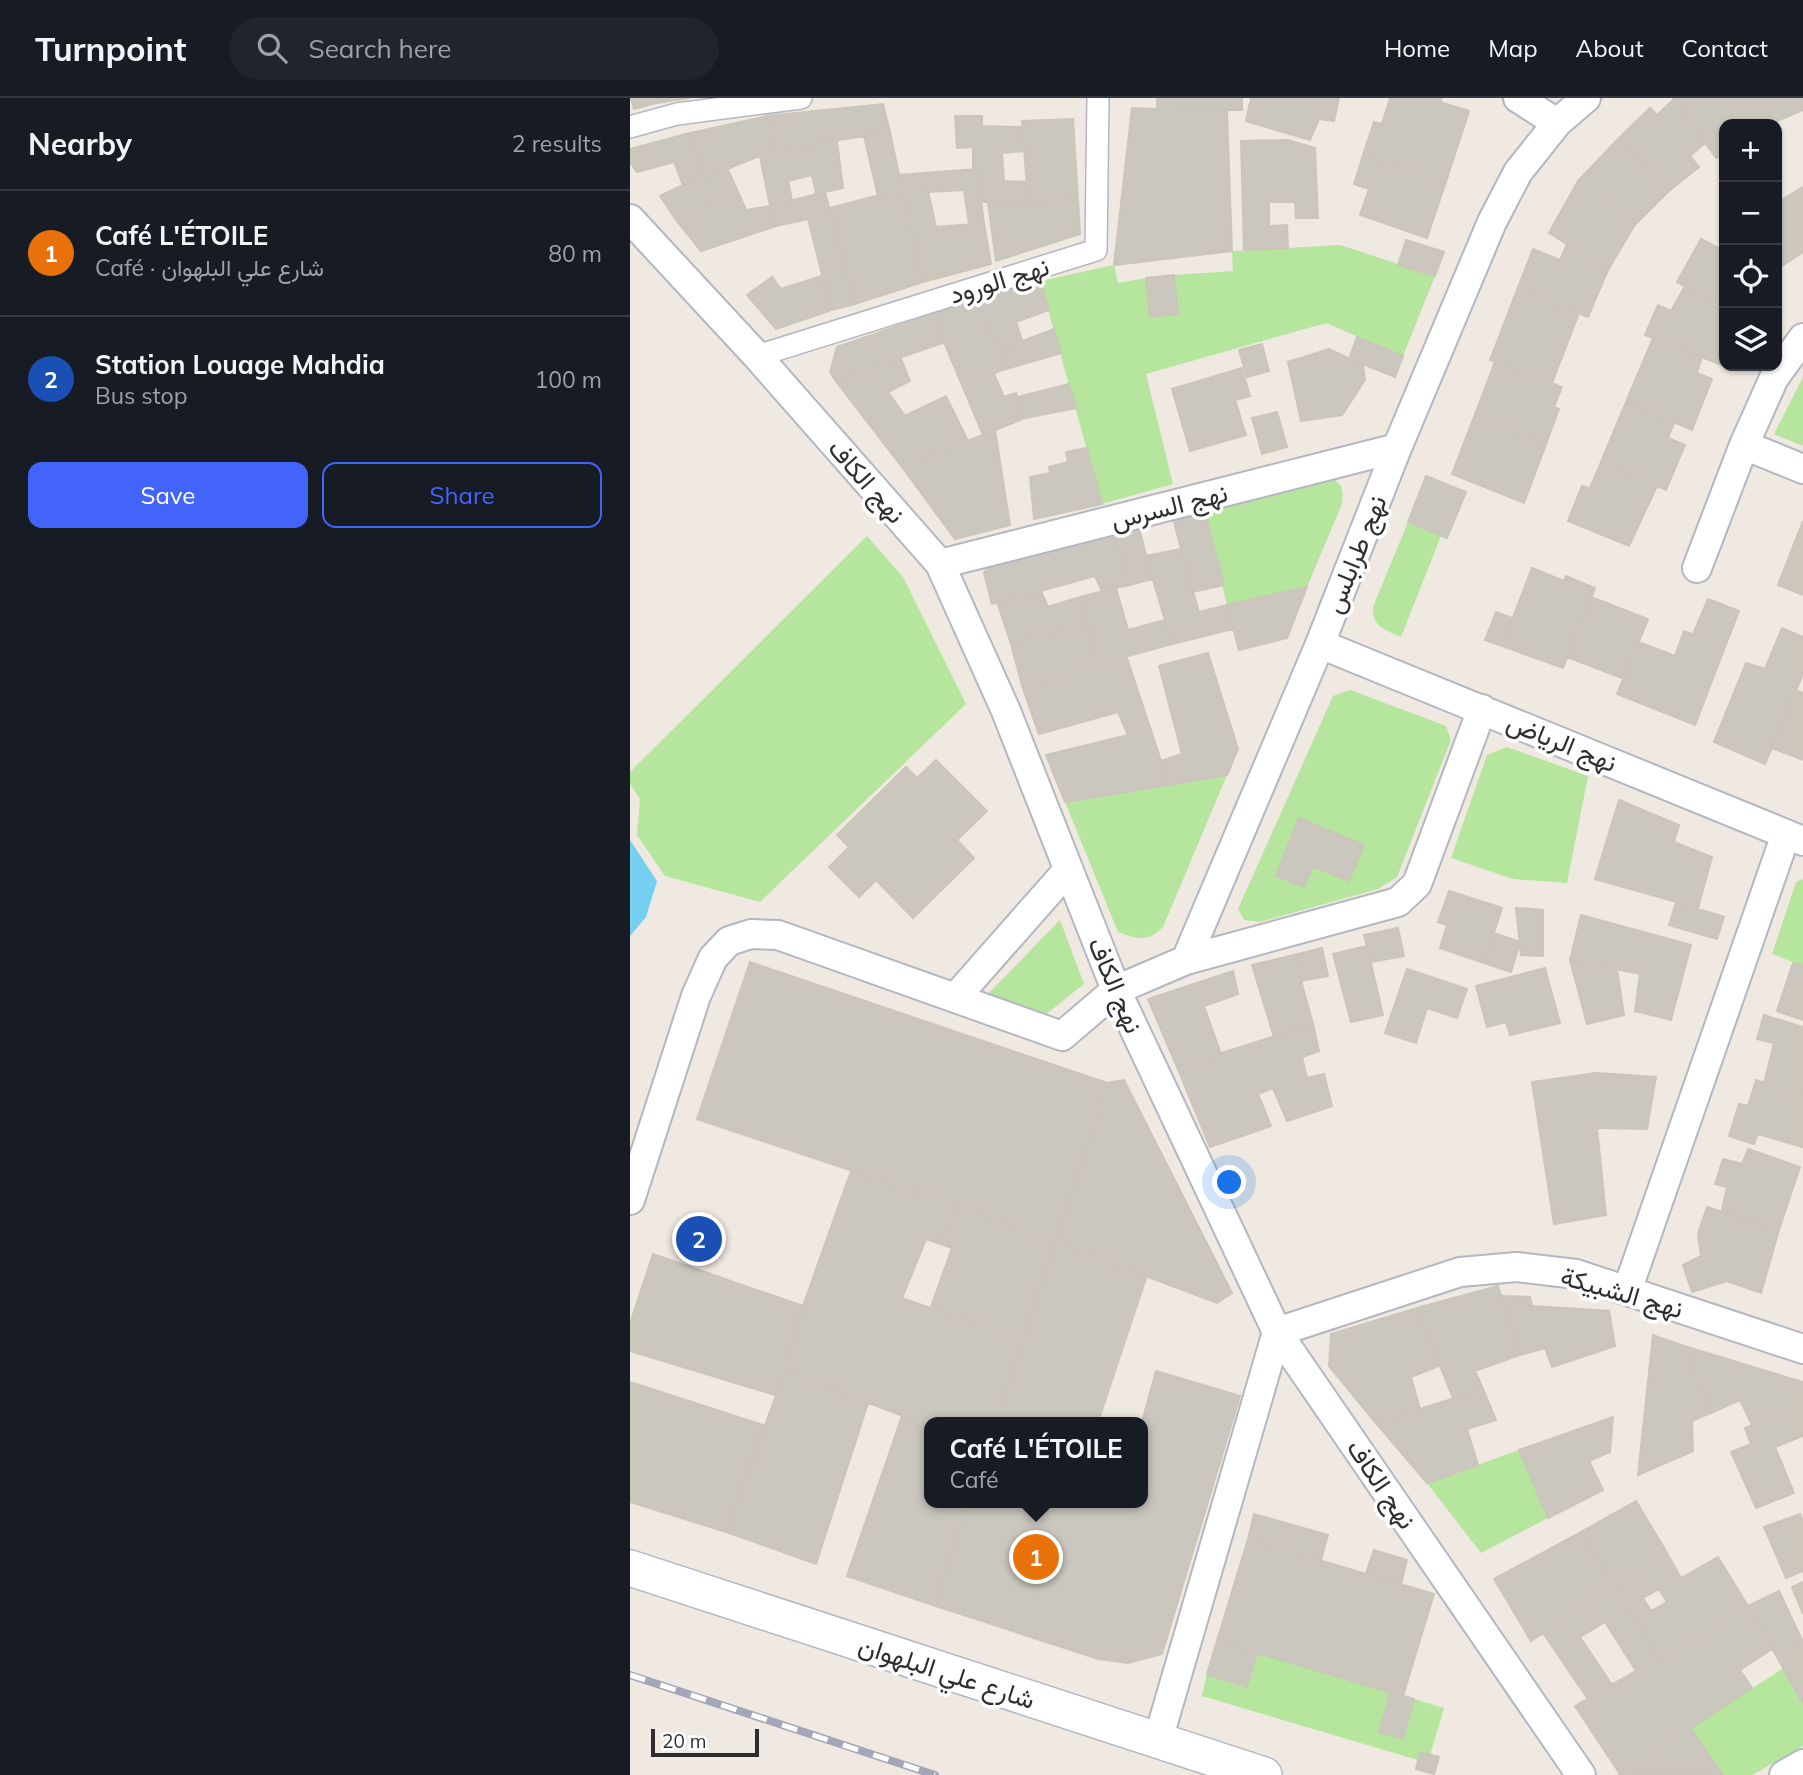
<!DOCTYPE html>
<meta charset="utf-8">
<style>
body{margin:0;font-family:Mulish,Vazirmatn,sans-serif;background:#20242c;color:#f1f3f6}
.controls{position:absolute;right:21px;top:21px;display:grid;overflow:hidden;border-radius:14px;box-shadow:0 2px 5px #0004}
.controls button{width:63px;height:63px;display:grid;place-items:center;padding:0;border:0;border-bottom:2px solid #363941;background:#171b24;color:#f1f3f6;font:35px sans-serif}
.scale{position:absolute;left:21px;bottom:18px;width:108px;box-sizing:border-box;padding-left:7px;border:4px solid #2e2e2e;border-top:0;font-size:19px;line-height:24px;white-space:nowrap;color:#2e2e2e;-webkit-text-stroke:5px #fff;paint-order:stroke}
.you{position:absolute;left:600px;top:1085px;width:24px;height:24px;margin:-18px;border:5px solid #fff;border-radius:50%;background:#1a73e8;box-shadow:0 0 0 10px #1a73e833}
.badge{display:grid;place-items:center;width:46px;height:46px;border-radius:50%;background:#4264fb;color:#fff;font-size:23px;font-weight:700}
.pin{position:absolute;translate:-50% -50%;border:4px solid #fff;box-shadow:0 2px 7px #0006}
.popup{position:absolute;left:294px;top:1319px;width:224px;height:91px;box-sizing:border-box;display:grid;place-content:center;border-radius:14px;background:#171b24;filter:drop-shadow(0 2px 5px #0005);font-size:23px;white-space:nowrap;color:#9ea1a6}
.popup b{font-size:26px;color:#f1f3f6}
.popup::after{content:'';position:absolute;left:50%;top:100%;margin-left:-14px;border:14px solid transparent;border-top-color:#171b24}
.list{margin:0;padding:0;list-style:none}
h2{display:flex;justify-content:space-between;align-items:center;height:91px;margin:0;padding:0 28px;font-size:30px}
h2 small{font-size:23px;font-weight:400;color:#9ea1a6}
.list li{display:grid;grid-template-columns:46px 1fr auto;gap:21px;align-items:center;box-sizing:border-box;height:126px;padding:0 28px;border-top:2px solid #363941}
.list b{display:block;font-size:26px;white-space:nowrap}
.list p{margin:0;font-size:23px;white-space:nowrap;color:#9ea1a6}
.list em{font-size:23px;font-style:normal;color:#9ea1a6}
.actions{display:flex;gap:14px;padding:21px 28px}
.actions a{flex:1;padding:16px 0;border:2px solid #4264fb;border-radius:14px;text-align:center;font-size:24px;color:#4264fb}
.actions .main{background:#4264fb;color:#fff}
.icon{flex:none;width:38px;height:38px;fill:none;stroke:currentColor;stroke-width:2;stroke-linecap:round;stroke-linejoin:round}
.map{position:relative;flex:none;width:1173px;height:1677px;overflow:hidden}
header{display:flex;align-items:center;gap:42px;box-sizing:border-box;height:98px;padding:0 35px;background:#171b24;border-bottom:2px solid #363941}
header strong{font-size:33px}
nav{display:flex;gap:38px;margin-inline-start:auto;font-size:24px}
.search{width:490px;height:63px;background:#20242c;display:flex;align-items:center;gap:18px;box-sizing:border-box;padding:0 24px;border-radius:38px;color:#9ea1a6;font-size:26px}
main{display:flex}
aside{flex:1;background:#171b24}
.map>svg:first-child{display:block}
.green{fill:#b6e59e}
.water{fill:#75cff0}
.building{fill:#cbc7bf;stroke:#cbc5ba;stroke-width:2;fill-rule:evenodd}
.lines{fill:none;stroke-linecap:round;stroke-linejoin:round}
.pedestrian-casing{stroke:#b4b7c1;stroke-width:24}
.minor-casing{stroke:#b4b7c1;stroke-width:32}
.tertiary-casing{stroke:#b4b7c1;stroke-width:38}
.pedestrian{stroke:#fff;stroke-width:21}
.minor{stroke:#fff;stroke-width:28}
.tertiary{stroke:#fff;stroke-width:35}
.rail-casing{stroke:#a3a6b8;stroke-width:8}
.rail{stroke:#fff;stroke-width:5;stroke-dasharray:16;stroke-linecap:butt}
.labels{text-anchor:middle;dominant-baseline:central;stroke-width:7;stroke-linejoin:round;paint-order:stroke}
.street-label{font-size:26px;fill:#2e2e2e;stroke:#fff}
</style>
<header>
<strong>Turnpoint</strong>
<div class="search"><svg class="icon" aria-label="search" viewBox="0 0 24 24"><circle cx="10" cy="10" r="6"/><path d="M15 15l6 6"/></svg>Search here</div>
<nav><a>Home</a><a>Map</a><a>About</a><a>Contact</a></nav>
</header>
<main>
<aside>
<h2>Nearby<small>2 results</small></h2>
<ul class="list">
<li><span class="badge" style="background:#e8710a">1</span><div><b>Café L'ÉTOILE</b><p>Café · شارع علي البلهوان</p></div><em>80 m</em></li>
<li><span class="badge" style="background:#1a4fb4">2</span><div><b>Station Louage Mahdia</b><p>Bus stop</p></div><em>100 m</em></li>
</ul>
<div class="actions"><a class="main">Save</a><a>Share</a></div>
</aside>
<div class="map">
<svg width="1173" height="1677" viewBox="0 0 1173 1677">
<rect width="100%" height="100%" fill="#efe9e1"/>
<!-- green -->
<path class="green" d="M 710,147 L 805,178 L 773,258 L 696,225 L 516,276 L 543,386 L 472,406 L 410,183 L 484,167 L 488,185 L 516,180 L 521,219 L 548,216 L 544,177 L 603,173 L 602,153 Z
M 1173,279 L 1173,348 L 1144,336 Z
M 705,382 C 714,388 713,396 712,406 L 677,489 L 597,507 L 574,412 Z
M 778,424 L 811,438 L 771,539 C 755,532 742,529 743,509 Z
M 237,438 L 273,479 L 336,606 L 130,804 L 35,778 L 7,737 L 10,701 L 0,686 L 0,674 Z
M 720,592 L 816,628 L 821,642 L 767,779 L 748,791 L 630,824 L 614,822 L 608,811 L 703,598 Z
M 877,649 L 958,678 L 937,785 L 883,781 L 821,760 L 857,657 Z
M 597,677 L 533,829 C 517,845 507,841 488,834 L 435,704 Z
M 1173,781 L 1173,868 L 1142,856 L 1166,784 Z
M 430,822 L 454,886 L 415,917 L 359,895 Z
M 889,1352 L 918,1420 L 851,1455 L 797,1385 Z
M 627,1555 L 761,1594 L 750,1634 L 773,1640 L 784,1601 L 814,1610 L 800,1657 L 788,1662 L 572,1598 L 577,1576 L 617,1589 Z
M 1154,1570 L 1173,1606 L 1173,1648 L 1122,1677 L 1093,1677 L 1060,1630 Z"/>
<!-- water -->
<path class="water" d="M 0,742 L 27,783 L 16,819 L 0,838 Z"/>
<!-- building -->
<path class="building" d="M 1,0 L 25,0 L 26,5 L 4,11 Z
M 25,0 L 60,0 L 26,5 Z
M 527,0 L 612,0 L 612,12 L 527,11 Z
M 621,0 L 709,0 L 704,23 L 689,21 L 680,42 L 616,23 Z
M 760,0 L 812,0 L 810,4 L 839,13 L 816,84 L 733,57 L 744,24 L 752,26 Z
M 1043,0 L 1113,0 L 1131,26 L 1094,26 L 1094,55 L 1086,60 Z
M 1113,0 L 1173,0 L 1173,12 L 1140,26 L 1131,26 Z
M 1044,1 L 1075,45 L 1060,58 L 1069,69 L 1039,93 L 989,40 L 1020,10 L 1027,17 Z
M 253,6 L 260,34 L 145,52 L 137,18 Z
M 502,10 L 597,14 L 602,153 L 484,167 Z
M 137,18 L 145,52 L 74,80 L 60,35 Z
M 325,18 L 352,18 L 352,28 L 393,29 L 395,53 L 372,55 L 374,83 L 397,84 L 398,103 L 351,104 L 347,71 L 343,71 L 343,49 L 327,50 Z
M 443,21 L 448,101 L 398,103 L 392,23 Z
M 260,34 L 272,91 L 248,98 L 234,38 Z
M 60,35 L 74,80 L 53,87 L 44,64 L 7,74 L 0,64 L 0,51 Z
M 989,40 L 1039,93 L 1004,128 L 948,83 Z
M 658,42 L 685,50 L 688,120 L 666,120 L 665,104 L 639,104 L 639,128 L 657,127 L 658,150 L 614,152 L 611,43 Z
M 207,43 L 213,90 L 186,96 L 182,77 L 158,83 L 162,102 L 140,108 L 130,59 L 145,52 Z
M 733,57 L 816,84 L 797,140 L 730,117 L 739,91 L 724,86 Z
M 347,71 L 354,125 L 339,126 L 334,92 L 298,94 L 294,75 Z
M 98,72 L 109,96 L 46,122 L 30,98 L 53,87 Z
M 294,75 L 306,129 L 354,125 L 361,166 L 293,184 L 269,77 Z
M 948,83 L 1004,128 L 978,172 L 919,135 Z
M 1173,89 L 1173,154 L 1152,168 L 1147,163 L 1147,105 Z
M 272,91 L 293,184 L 225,206 L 200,110 Z
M 195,94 L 225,206 L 201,212 L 178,121 L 146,128 L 140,108 Z
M 109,96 L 116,112 L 140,108 L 146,128 L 71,153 L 46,122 Z
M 448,101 L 450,136 L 366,163 L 358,105 Z
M 1071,141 L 1094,153 L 1094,207 L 1047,184 Z
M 776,142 L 814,154 L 805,178 L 768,167 Z
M 937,146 L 978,172 L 958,219 L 887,192 L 903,151 L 930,162 Z
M 544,177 L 548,216 L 520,219 L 516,180 Z
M 191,178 L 201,212 L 146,231 L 117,197 L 142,179 L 151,191 Z
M 410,183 L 419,212 L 386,224 L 392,242 L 368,252 L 347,201 Z
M 1055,188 L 1094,207 L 1092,267 L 1015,237 L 1028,207 L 1041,213 Z
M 887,192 L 949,215 L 922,285 L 860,262 Z
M 347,201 L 376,271 L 332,287 L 302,216 Z
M 302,216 L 313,245 L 205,282 L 200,274 L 207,249 Z
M 424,231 L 431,255 L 376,271 L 368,252 Z
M 727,239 L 773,258 L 765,279 L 719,261 Z
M 1023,240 L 1072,259 L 1067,275 L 1082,281 L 1062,332 L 996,304 Z
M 632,246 L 639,273 L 617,279 L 609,252 Z
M 699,251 L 733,267 L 735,282 L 712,317 L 671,323 L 658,264 Z
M 270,259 L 280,283 L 258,294 L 275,318 L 316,298 L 338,343 L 272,369 L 205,282 Z
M 865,264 L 932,289 L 924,309 L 929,311 L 916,346 L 844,319 Z
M 612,270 L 620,298 L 605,302 L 616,337 L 560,353 L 542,291 Z
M 364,276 L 374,299 L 386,295 L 395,320 L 353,337 L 332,287 Z
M 439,286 L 446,310 L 395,320 L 388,299 Z
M 996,304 L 1044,325 L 1038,340 L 1055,347 L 1036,392 L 971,364 Z
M 647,314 L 657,349 L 632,356 L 622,320 Z
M 844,319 L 916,346 L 894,405 L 822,376 Z
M 365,332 L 380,427 L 325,441 L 272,369 Z
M 457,350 L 472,406 L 404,421 L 400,379 L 420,375 L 419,369 L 438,364 L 436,354 Z
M 971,364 L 1027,388 L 999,448 L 938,423 L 952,388 L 960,390 Z
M 796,378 L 836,394 L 817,440 L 778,424 Z
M 574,412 L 594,487 L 562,494 L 543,420 Z
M 1173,423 L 1173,497 L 1148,487 Z
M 509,429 L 522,481 L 500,487 L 484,435 Z
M 484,435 L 500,487 L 472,493 L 465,478 L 362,506 L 354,475 L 361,465 Z
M 551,451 L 569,514 L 597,507 L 603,531 L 542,546 L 516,458 Z
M 902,470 L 934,483 L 936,478 L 965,490 L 933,570 L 872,548 Z
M 677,489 L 657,540 L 609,552 L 597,507 Z
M 486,490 L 498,532 L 535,522 L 542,546 L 469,566 L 450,499 Z
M 411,493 L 418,509 L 450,499 L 458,526 L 381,546 L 367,504 Z
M 961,499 L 1018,521 L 994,581 L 937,559 Z
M 1078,501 L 1109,513 L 1095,549 L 1063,536 Z
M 866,514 L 882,520 L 872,548 L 855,542 Z
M 458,526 L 469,566 L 393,591 L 381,546 Z
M 1152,530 L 1173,539 L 1173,576 L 1135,666 L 1084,644 L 1116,565 L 1135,571 Z
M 1054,533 L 1095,549 L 1065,627 L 987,596 L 1009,544 L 1045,558 Z
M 578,555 L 608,651 L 597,677 L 539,687 L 531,663 L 552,656 L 529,568 Z
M 496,557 L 539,687 L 435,704 L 416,657 L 498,637 L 488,614 L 409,636 L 393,591 Z
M 1166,592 L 1173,595 L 1173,662 L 1142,650 Z
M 306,662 L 357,713 L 327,742 L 344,760 L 283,820 L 246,782 L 229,799 L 199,769 L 219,749 L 207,737 L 276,669 L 287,680 Z
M 989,702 L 1049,727 L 1044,744 L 1082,759 L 1068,810 L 965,781 Z
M 669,720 L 734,747 L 719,783 L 683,768 L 674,789 L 646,778 Z
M 819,793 L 872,810 L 854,865 L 810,850 L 817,827 L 808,824 Z
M 1046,804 L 1094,819 L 1087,841 L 1039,827 Z
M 886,810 L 913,812 L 913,858 L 891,857 Z
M 951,817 L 1061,847 L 1041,922 L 1005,913 L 1010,876 L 940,862 Z
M 768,830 L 774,858 L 741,864 L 734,837 Z
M 864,835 L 890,844 L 881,874 L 854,865 Z
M 737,848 L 753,917 L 721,924 L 703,856 Z
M 692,850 L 698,878 L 671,883 L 664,857 Z
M 664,857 L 683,926 L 644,939 L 622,867 Z
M 940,862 L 987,871 L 994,917 L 957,926 Z
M 120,864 L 477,985 L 425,1144 L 325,1107 L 67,1021 Z
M 1163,865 L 1173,868 L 1173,922 L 1147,913 Z
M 915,870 L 930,925 L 880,937 L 876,924 L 857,929 L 846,888 Z
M 777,871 L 837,891 L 827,920 L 797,910 L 786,945 L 755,935 Z
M 603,873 L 608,896 L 574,908 L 591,956 L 547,969 L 518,901 Z
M 1134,917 L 1173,929 L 1173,997 L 1134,985 L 1144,945 L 1127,941 Z
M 683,926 L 689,953 L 672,959 L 677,980 L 694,976 L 702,1008 L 657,1023 L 643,990 L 628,996 L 641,1028 L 580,1049 L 547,969 Z
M 966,975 L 1026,979 L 1017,1031 L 967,1030 L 976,1117 L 924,1126 L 902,984 Z
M 494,982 L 602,1195 L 587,1205 L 425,1144 L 477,985 Z
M 1126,982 L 1173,997 L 1172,1049 L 1128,1036 L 1124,1046 L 1099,1038 L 1109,1006 L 1118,1008 Z
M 1118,1051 L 1170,1069 L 1149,1132 L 1092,1113 L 1097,1089 L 1085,1086 L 1093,1061 L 1112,1066 Z
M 221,1073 L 325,1107 L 310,1146 L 296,1141 L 272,1200 L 392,1242 L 365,1324 L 299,1324 L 299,1328 L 155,1273 L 173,1208 Z
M 325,1107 L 425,1144 L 392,1242 L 301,1209 L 322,1150 L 310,1146 Z
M 1077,1109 L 1149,1132 L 1131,1195 L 1097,1183 L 1062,1194 L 1053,1167 L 1071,1158 L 1068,1136 Z
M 425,1144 L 517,1177 L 468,1324 L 365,1324 Z
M 23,1156 L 173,1208 L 145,1297 L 0,1253 L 0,1226 Z
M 868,1188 L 890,1257 L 845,1273 L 853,1291 L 823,1300 L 787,1210 Z
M 872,1198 L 900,1199 L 902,1208 L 979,1213 L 985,1248 L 922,1269 L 915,1250 L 890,1257 Z
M 787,1210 L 809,1268 L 781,1279 L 790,1311 L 746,1325 L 699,1268 L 701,1236 Z
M 1023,1237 L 1054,1248 L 1083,1314 L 1062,1323 L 1063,1353 L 1008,1377 Z
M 1054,1248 L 1173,1284 L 1173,1305 L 1122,1327 L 1110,1302 L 1083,1314 Z
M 155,1273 L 238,1305 L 186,1466 L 96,1434 Z
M 526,1273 L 610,1298 L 532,1556 L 498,1565 L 468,1561 L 303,1507 L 338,1405 L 513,1405 L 512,1324 Z
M 0,1284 L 133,1327 L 96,1434 L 0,1404 Z
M 853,1291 L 866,1322 L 837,1331 L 848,1367 L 797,1385 L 746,1325 Z
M 1173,1305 L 1173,1338 L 1145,1349 L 1164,1395 L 1126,1410 L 1101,1354 L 1121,1346 L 1115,1330 Z
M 272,1318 L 299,1328 L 299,1405 L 338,1405 L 303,1507 L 217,1478 Z
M 983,1319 L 980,1354 L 959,1363 L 973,1392 L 918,1420 L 889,1352 Z
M 1006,1403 L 1037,1455 L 984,1487 L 951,1434 Z
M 624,1416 L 698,1437 L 691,1462 L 618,1441 Z
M 1170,1416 L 1173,1423 L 1173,1473 L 1156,1480 L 1134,1429 Z
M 951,1434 L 984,1487 L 901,1543 L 864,1481 Z
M 618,1441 L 804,1496 L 773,1598 L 587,1543 Z
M 744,1452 L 777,1462 L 771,1486 L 736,1475 Z
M 1037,1455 L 1051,1480 L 1088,1459 L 1118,1508 L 1029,1560 L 984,1487 ZM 1029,1491 L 1037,1504 L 1021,1513 L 1013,1500 Z
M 1173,1484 L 1173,1516 L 1162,1489 Z
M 984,1487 L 1029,1560 L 1006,1573 L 975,1524 L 950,1539 L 982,1587 L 958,1601 L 913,1535 Z
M 1149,1493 L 1173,1544 L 1147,1559 L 1118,1508 Z
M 1118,1508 L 1142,1551 L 1110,1572 L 1122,1590 L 990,1676 L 945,1608 Z
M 587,1543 L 627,1555 L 617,1589 L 577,1576 Z
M 1173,1544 L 1173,1606 L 1147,1559 Z
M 761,1594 L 784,1601 L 773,1640 L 749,1634 Z
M 1060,1630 L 1093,1677 L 990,1676 Z
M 790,1654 L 809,1659 L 804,1676 L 786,1671 Z"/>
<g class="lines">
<defs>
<path id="pedestrian" d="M 0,29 L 47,16 L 171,0
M 127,258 L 466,152 L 468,0"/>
<path id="minor" d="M 888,0 L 927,25
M 0,121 L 127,258 L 310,466 L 376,613 L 486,892 L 647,1234 L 951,1677
M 1114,347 L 1173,371
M 310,466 L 767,350
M 1067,470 L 1114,347 L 1144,280 L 1173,240
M 690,546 L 1173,743
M 556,862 L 768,804 L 787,786 L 852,611
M 326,899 L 438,772
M 0,1102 L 66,898 L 83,860 L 99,843 L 121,836 L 148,837 L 432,938 L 486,892 L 556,862 L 690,546 L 767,350 L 862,124 L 888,74 L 927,25 L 956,0
M 997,1193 L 1156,736
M 528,1642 L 647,1234 L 830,1174 L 887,1169 L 946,1176 L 1173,1251
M 1154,1677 L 1173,1666"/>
<path id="tertiary" d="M 0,1470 L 634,1677"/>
</defs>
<!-- pedestrian casing -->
<use href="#pedestrian" class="pedestrian-casing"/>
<!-- minor casing -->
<use href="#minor" class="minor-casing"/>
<!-- tertiary casing -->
<use href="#tertiary" class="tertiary-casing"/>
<!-- pedestrian -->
<use href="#pedestrian" class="pedestrian"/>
<!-- minor -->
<use href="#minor" class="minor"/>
<!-- tertiary -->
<use href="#tertiary" class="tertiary"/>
<defs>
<path id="rail" d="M 0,1577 L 305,1677"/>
</defs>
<!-- rail casing -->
<use href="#rail" class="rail-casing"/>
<!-- rail -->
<use href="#rail" class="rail"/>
</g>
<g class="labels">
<!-- street labels -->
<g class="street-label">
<text transform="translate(369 182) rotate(-17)">نهج الورود</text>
<text transform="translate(237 383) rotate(49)">نهج الكاف</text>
<text transform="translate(539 408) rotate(-14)">نهج السرس</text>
<text transform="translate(725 456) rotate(-68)">نهج طرابلس</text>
<text transform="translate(932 644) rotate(22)">نهج الرياض</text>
<text transform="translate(486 887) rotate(67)">نهج الكاف</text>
<text transform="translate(992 1194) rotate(16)">نهج الشبيكة</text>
<text transform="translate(752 1386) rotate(56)">نهج الكاف</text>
<text transform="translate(317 1574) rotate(18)">شارع علي البلهوان</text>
</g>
</g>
</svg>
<div class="controls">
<button>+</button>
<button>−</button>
<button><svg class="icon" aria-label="locate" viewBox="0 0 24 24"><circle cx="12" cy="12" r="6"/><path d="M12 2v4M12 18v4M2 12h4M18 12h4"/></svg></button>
<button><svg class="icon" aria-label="layers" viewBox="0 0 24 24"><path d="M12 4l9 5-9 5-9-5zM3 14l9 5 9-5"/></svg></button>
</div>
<div class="scale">20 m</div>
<div class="you"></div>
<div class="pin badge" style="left:406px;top:1459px;background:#e8710a">1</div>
<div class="popup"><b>Café L'ÉTOILE</b>Café</div>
<div class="pin badge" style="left:69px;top:1141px;background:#1a4fb4">2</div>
</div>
</main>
